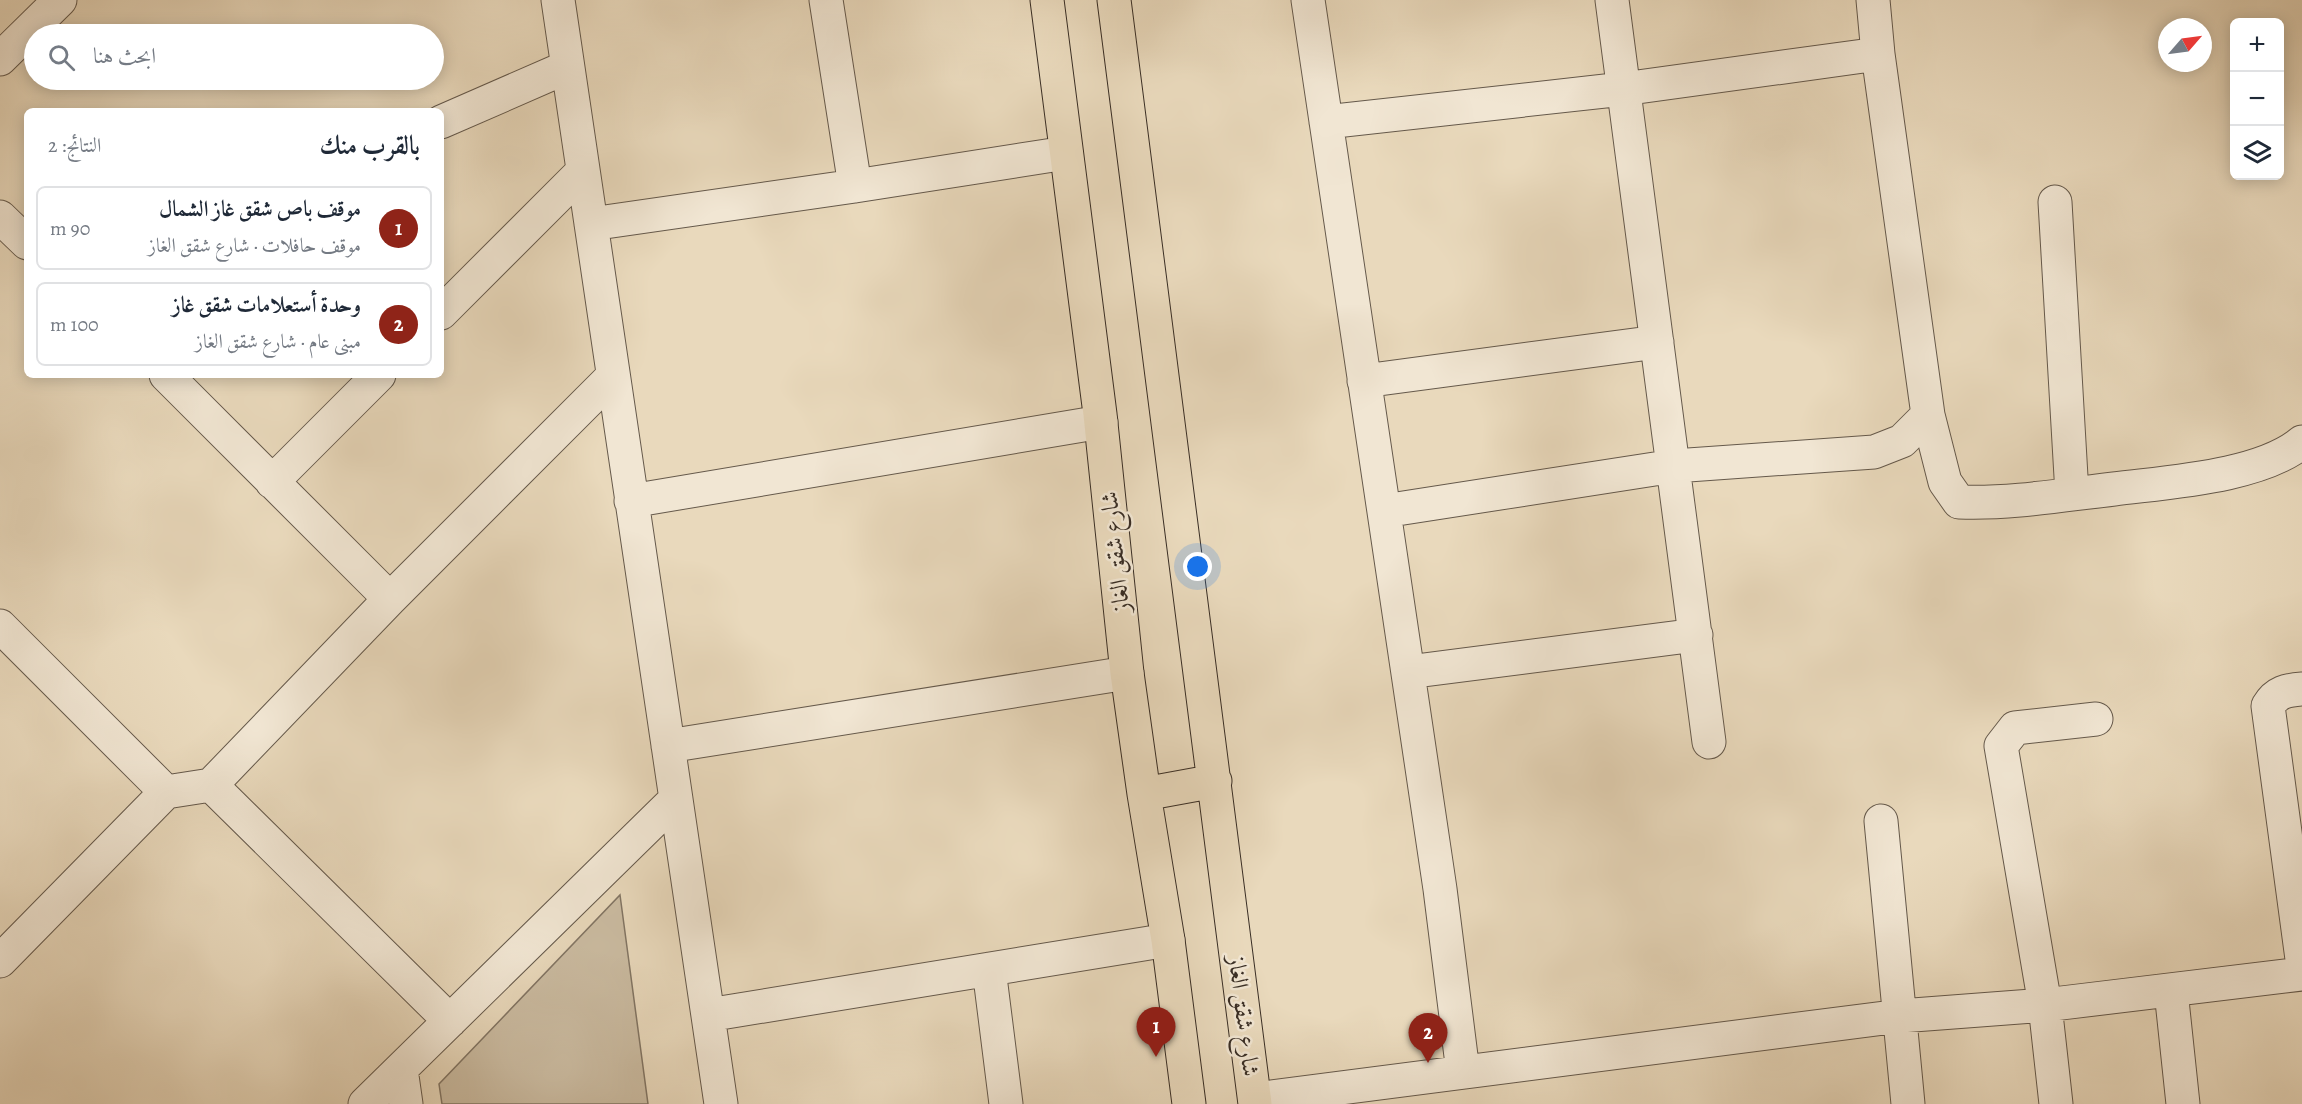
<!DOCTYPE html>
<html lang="ar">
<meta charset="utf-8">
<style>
body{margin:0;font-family:Alegreya,Amiri,serif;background:#f2f2f3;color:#1f2937;direction:rtl}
.controls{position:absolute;right:18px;top:18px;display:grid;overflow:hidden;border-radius:9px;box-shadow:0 3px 15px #0003}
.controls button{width:54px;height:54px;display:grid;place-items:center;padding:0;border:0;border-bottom:2px solid #e0e1e3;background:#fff;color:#1f2937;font:30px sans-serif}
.compass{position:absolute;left:2158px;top:18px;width:54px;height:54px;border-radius:50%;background:#fff;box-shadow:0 3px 15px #0003;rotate:62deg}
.you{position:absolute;left:1198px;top:567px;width:21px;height:21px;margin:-15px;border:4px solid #fff;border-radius:50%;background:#1a73e8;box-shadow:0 0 0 9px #1a73e833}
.badge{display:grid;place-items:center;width:39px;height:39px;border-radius:50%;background:#8f2418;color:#fff;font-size:20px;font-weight:700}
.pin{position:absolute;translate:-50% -50px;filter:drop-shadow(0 2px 3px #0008)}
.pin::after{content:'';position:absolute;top:32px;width:21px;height:18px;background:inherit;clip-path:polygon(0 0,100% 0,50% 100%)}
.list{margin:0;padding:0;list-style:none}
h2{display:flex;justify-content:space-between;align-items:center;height:78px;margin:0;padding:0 24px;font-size:26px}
h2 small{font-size:20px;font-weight:400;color:#747a83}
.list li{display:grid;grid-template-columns:39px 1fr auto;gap:18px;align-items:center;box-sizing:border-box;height:84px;margin:0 12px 12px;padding:0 12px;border:2px solid #e0e1e3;border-radius:9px}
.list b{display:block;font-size:22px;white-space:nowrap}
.list p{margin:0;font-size:20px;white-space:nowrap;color:#747a83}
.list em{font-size:20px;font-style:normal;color:#747a83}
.icon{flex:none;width:33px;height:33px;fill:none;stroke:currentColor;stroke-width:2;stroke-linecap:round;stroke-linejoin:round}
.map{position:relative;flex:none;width:2302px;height:1104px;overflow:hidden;direction:ltr}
.search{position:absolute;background:#fff;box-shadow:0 3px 15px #0003;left:24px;top:24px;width:420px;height:66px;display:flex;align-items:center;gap:15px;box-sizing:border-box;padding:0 21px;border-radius:33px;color:#747a83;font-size:22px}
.panel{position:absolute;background:#fff;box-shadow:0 3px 15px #0003;left:24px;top:108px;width:420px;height:270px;border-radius:9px;direction:rtl}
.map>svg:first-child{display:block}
.green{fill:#cbbca2;stroke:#827564;stroke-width:1.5}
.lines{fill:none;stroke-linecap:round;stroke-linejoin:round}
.minor-casing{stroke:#65594b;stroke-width:35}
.major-casing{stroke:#392e25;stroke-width:35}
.minor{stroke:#f1e6d3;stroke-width:33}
.major{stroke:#e9d9bc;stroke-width:33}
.labels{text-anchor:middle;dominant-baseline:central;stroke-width:5;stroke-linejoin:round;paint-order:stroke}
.street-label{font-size:24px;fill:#392e25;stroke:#f1e6d3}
</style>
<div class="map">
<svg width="2302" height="1104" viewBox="0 0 2302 1104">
<rect width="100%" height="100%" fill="#e9d9bc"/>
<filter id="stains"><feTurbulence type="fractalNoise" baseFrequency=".00333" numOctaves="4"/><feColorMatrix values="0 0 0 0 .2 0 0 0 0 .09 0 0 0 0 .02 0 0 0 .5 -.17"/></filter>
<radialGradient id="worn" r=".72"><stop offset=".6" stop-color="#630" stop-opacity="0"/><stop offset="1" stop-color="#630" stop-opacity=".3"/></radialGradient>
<!-- green -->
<path class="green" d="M 620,895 L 648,1104 L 442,1104 L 439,1084 Z"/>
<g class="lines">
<defs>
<path id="minor" d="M 558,0 L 721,1104
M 826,0 L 855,186
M 1308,0 L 1440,889 L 1463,1072
M 1612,0 L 1709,742
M 0,59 L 60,0
M 441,122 L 567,67
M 1326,122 L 1623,89 L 1878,54
M 2055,202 L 2072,494
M 0,217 L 27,243
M 591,224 L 855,186 L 1066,153
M 441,313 L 583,171
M 166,375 L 390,599
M 1364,381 L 1657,342
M 1928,415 L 1945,482 L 1959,502 C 2011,504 2062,495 2114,489 C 2168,482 2260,477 2302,442
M 272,482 L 379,375
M 631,501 L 1101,422
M 1384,511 L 1674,466 L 1874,452 L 1902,441 L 1928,415 L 1878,54 L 1873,0
M 0,626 L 166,792
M 1408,672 L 1696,635
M 2302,689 C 2287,690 2276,692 2268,706 L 2302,959
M 668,746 L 1127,673
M 211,785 L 450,1021
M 1881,821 L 1908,1104
M 0,961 L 166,792 L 211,785 L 390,599 L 613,376
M 989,969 L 1006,1104
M 2171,991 L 2183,1104
M 708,1015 L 1168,940
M 401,1069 L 406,1104
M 1255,1099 L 1900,1016 L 2045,1005 L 2302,974
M 365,1104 L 676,799
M 2056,1104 L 2045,1005 L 2001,746 L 2015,728 L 2096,719"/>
<path id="major" d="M 1047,0 L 1100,414 L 1127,673 L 1144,794 L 1168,940 L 1189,1104
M 1114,0 L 1255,1104
M 1144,794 L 1215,781"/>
</defs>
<!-- minor casing -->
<use href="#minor" class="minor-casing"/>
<!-- major casing -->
<use href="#major" class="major-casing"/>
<!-- minor -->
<use href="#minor" class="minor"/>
<!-- major -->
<use href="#major" class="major"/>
</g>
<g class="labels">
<!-- street labels -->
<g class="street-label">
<text transform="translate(1115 552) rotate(-96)">شارع شقق الغاز</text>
<text transform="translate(1244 1016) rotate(83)">شارع شقق الغاز</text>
</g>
</g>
<rect width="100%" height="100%" filter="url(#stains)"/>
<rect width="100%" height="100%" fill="url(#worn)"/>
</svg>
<div class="controls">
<button>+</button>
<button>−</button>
<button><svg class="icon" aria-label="layers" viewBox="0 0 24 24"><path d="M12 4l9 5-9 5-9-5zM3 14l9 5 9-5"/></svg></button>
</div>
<svg class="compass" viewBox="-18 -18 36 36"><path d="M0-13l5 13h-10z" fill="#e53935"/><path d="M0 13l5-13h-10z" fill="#747a83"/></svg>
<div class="you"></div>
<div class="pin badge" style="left:1156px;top:1057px">1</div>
<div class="pin badge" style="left:1428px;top:1063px">2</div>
<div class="search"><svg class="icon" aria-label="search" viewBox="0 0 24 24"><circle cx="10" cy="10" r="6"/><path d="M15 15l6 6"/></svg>ابحث هنا</div>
<section class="panel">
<h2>بالقرب منك<small>النتائج: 2</small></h2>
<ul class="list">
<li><span class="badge">1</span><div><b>موقف باص شقق غاز الشمال</b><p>موقف حافلات · شارع شقق الغاز</p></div><em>90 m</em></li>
<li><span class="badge">2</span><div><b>وحدة أستعلامات شقق غاز</b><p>مبنى عام · شارع شقق الغاز</p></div><em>100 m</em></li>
</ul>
</section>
</div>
